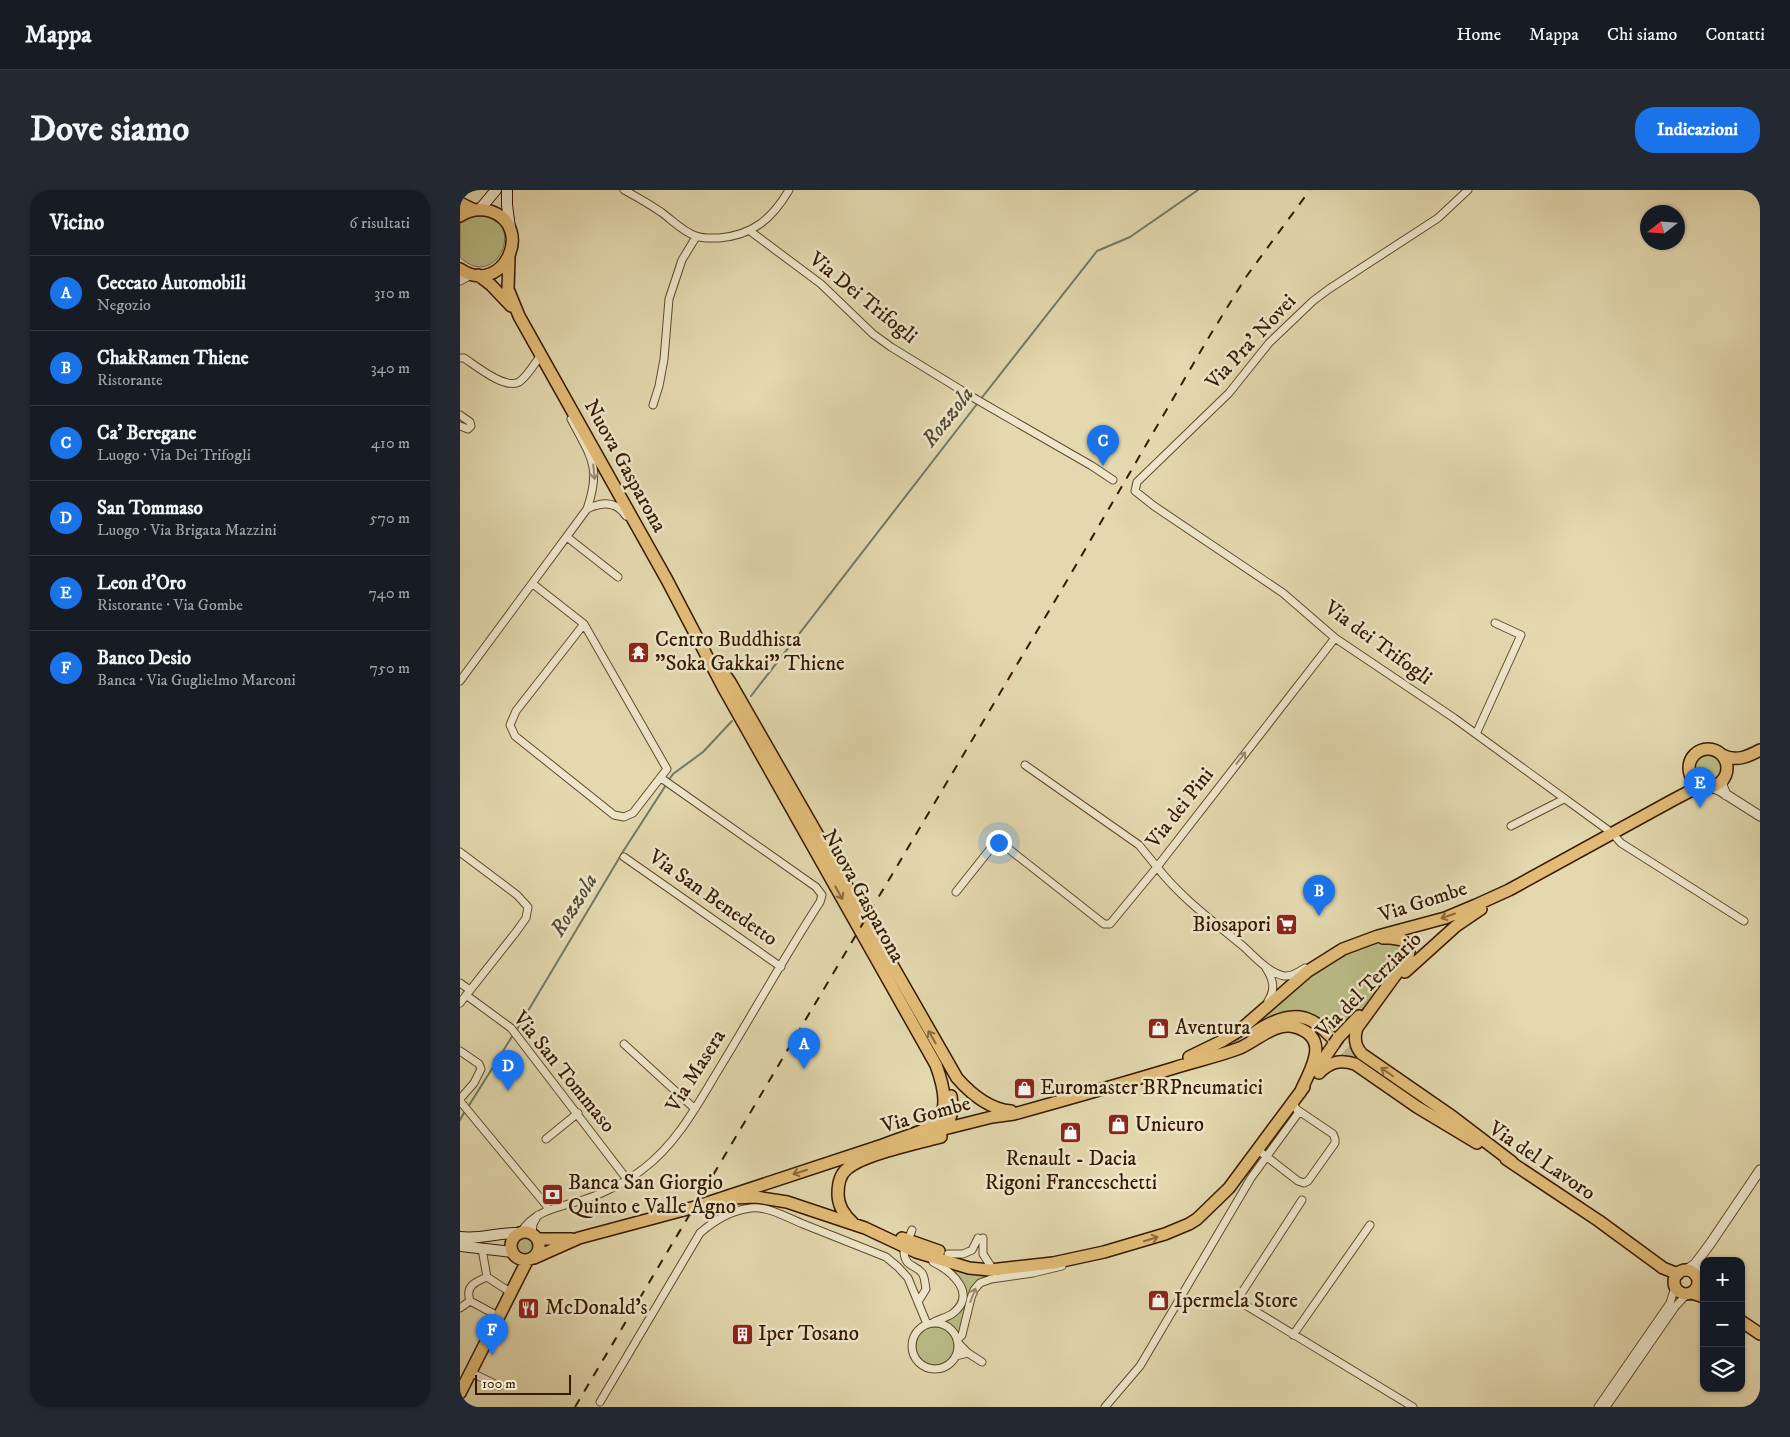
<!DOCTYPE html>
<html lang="it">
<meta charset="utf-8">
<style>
body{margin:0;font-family:"IM FELL DW Pica",serif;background:#242831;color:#f1f3f6}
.controls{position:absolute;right:15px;bottom:15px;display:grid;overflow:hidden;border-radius:10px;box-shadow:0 1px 4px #0004}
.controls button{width:45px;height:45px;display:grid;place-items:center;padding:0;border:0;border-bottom:1px solid #363941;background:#171b24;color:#f1f3f6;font:25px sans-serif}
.compass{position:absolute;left:1180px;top:15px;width:45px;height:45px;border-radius:50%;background:#171b24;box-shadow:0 1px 4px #0004;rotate:253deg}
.scale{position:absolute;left:15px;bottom:12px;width:96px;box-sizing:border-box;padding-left:5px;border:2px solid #361902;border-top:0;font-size:14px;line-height:18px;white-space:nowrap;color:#361902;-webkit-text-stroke:4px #ede6ca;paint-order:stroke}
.you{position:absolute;left:538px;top:652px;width:18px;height:18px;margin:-12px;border:4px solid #fff;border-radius:50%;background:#1a73e8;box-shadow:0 0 0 8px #1a73e833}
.badge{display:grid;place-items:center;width:32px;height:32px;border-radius:50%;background:#1a73e8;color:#fff;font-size:16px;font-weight:700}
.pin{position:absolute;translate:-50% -41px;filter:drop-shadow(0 1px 2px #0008)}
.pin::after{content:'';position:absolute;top:26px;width:18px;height:15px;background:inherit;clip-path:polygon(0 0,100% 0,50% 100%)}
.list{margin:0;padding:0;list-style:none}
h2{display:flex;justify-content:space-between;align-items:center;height:65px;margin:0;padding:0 20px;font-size:21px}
h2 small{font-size:16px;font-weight:400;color:#9ea1a6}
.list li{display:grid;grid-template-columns:32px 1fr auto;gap:15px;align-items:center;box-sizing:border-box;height:75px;padding:0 20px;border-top:1px solid #363941}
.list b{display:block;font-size:19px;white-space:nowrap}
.list p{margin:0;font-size:16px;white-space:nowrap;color:#9ea1a6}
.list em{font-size:16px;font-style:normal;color:#9ea1a6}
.icon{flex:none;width:28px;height:28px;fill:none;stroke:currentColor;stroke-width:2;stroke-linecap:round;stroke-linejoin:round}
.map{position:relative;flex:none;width:1300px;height:1217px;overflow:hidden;border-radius:20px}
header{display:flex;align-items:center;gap:30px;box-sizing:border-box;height:70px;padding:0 25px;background:#171b24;border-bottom:1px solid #363941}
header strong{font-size:24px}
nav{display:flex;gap:28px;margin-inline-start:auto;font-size:18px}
.intro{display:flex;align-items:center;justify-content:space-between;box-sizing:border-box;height:120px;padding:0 30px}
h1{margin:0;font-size:35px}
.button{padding:12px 22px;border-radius:20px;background:#1a73e8;color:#fff;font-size:18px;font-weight:700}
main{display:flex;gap:30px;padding:0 30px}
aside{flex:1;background:#171b24;border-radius:20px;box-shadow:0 1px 4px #0004}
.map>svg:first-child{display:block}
.green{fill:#babc86;stroke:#786a44}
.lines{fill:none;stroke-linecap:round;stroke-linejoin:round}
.stream{stroke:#6f7a66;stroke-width:2}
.primary-tunnel{stroke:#c0b28c;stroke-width:11;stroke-dasharray:11 5.5;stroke-linecap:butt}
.minor-casing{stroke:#61492d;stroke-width:9}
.tertiary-casing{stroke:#61492d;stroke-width:11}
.secondary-casing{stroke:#361902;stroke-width:12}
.primary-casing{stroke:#361902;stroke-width:14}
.minor{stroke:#ede6ca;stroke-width:7}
.tertiary{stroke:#ede6ca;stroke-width:9}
.secondary{stroke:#ede6ca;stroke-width:10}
.primary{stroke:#e2bc77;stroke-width:11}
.rail{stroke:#361902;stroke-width:2;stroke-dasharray:9 9;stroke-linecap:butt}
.primary-bridge-casing{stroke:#361902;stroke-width:14;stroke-linecap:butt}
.primary-bridge{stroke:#e2bc77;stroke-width:11}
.oneway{stroke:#9b8a70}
.oneway2{stroke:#8c6a3c}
.labels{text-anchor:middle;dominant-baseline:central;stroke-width:5;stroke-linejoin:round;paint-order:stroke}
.street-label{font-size:21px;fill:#361902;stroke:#ede6ca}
.poi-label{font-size:21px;fill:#361902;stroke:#ede6ca;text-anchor:start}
.water-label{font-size:22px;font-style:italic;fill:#524934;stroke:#ede6ca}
</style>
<header>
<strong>Mappa</strong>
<nav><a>Home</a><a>Mappa</a><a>Chi siamo</a><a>Contatti</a></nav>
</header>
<div class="intro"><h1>Dove siamo</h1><a class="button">Indicazioni</a></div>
<main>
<aside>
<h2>Vicino<small>6 risultati</small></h2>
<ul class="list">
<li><span class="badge">A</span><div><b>Ceccato Automobili</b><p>Negozio</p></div><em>310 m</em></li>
<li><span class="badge">B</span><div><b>ChakRamen Thiene</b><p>Ristorante</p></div><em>340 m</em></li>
<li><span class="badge">C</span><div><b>Ca' Beregane</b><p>Luogo · Via Dei Trifogli</p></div><em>410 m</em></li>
<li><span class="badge">D</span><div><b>San Tommaso</b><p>Luogo · Via Brigata Mazzini</p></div><em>570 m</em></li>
<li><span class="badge">E</span><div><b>Leon d'Oro</b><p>Ristorante · Via Gombe</p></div><em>740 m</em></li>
<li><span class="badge">F</span><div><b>Banco Desio</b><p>Banca · Via Guglielmo Marconi</p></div><em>750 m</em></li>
</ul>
</aside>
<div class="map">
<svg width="1300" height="1217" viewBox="0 0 1300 1217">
<rect width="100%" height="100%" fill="#e3d8ae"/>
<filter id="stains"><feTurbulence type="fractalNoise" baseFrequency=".004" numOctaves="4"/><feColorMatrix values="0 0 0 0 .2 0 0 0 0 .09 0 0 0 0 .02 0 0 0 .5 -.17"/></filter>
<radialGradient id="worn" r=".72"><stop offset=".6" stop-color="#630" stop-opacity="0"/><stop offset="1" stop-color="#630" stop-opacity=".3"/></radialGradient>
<!-- green -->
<path class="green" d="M 17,25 C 70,25 37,104 0,67 L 0,34 L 7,28 Z
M1234 578a14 14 0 1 1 28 0a14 14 0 1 1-28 0Z
M 920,752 L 940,753 L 946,768 L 918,804 L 875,846 L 844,825 L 791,841 L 775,852 L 767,860 L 747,864 L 832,798 L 889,760 Z
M56 1056a9 9 0 1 1 18 0a9 9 0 1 1-18 0Z
M 494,1080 L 525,1086 C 500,1101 509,1121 499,1144 L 492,1135 L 486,1132 C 489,1128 495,1126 499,1122 C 511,1109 504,1092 494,1080 Z
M456 1156a19 19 0 1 1 38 0a19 19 0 1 1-38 0Z"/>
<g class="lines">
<!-- stream -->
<path class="stream" d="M 520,210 L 637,61 L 670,47 L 738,0
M 291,506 L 517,214
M 208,591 L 213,584 L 243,562 L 272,531
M 56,841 L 164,660 L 206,595
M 8,917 L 53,845
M 0,930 L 5,921"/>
<!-- primary-tunnel -->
<path class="primary-tunnel" d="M 873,849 L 888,863 L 908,877"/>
<defs>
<path id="minor" d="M 164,0 C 177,7 189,14 201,22 C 212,30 223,42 236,46 C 243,49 252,48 259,48 C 293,45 312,29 329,0
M 1008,0 L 978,28 L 869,99 L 853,111 L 809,153 L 769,203 L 677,292 L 675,301 L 694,316 L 823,403 L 875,448 L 994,528 L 1152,643 L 1161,653 L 1284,731
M 290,41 L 361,94 L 413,144 L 431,157 L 514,208 L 632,276 L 653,290
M 0,168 L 4,168 C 15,175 45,200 59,192 C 67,187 75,173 81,165
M 193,215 L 199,196 L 204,169 L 209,109 L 222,70 L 236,47
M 0,225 L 10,232 L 11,236 L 8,239 L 0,236
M 127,319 C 141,312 156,310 166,326
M 107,347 L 158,387
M 73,394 L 124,434 L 207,579 L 173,623 L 164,627 L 154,625 L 55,546 L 50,535 L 56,521 L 124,434
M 0,491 L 127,319 C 142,276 130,266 111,229
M 1016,544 L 1061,445 L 1035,433
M 565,575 L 679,655 L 697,677 L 875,448
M 1051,636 L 1104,609
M 0,662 L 57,705 L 68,717 L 66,728 L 56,742 L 0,813
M 164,667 L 321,777
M 496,702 L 535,653 L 540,652 L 644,734 L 650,734 L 697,677 C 721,708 754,732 784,757 C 795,767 809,783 824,786 C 831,787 839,782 845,778
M 806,778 C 813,789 816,799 808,811
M 0,793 L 10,800
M 6,805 L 51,838 L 166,988
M 164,854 L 235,919
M 0,861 L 19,874 L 21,879 L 14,893 L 0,909
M 0,911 L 86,1015 L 88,1020
M 86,949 L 118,923
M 798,960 L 838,991 L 844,993 L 848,991 L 875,953 L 875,949 L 873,944 L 839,921
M 842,1010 L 777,1110 L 953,1217
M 61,1042 C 75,1019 102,1017 126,1009 C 144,1003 168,991 183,979 C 218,953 240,910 262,874 C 295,820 326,764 360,712 L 362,705 L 356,697 L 201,588
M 72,1043 L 73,1034 L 78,1025
M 450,1045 L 452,1040
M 523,1048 L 523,1064 L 532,1078
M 22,1059 L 27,1087
M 444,1063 C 446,1078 455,1074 462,1083 C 465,1087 465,1095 466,1099 L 458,1112
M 488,1064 L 503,1064 L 512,1060 L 518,1048
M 473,1072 C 491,1081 519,1104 492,1124 C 487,1127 480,1129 474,1132
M 27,1087 C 15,1092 5,1096 10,1111 L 38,1126
M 27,1087 L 50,1102
M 0,1118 L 10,1111
M452 1156a23 23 0 1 1 46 0a23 23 0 1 1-46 0Z
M 833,1145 L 910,1035
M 497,1150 L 502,1145 L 511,1108 L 514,1100 L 520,1093 L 531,1089 L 573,1083 L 602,1076
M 508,1163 L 522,1172
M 496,1166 L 508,1163 L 498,1153
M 10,1182 L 39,1196
M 140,1212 L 240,1043 C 255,1030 271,1020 291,1018 C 308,1016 328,1028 343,1034 C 370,1045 398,1056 426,1067 L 438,1077 L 448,1088 L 467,1134
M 645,1217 L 680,1176 L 791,988 L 839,922 L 832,913
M 1138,1217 L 1210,1113 L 1215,1097
M 1146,1217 L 1215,1117 L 1227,1104"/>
<path id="tertiary" d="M 0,90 L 11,84
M 1264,589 L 1262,595 L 1266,605
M 1251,597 L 1259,600 L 1300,626
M 1225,1081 L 1235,1074 L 1250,1054 L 1300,980
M 1237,1088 L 1244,1074"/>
<path id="secondary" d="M 47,0 L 47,15 L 50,38
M 20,19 L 36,0
M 0,1047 C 20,1050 39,1042 59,1043
M 0,1056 L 52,1062"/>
<path id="primary" d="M 0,13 L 14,20
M 0,26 C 9,20 19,18 30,21 C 76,36 43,108 0,79
M 49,67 L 48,99 L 59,126 L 207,390 L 263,497 L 476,875 C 500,941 468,936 418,957
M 18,85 L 31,95 L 51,116
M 259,476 L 270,492 L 497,888 C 511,904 529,919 551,921
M1229 578a19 19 0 1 1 38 0a19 19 0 1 1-38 0Z
M 1262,565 C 1276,572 1287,567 1300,560
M 923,748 L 931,748 L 943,750 L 949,761 L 947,773 L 937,783 L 897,838 C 894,847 895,857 902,864 L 993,927 L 1052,972
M 945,782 L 996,736 L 1021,719
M 794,843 C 810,832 833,820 852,831 C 860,835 867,843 873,849
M 878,848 L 899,826
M 729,867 L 762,851 L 780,840 L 848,781 L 883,759 L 918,746 L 985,728 L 1016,715 L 1049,700 L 1213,610 L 1234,599 L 1243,597
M 856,880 L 874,854
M 859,883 C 870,872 880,869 895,874 L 957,917 L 1017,953
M 483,940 C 492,931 493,918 491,906
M 468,943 L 532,927 L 554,924 C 608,909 661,894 714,878 C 736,871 759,866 780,858 C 796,851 817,831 835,837 C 873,848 849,881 840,903
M 1046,969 L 1139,1031 L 1203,1078 L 1218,1084
M 274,1008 L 296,1007 L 327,1012 L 405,1038 L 456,1062 L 509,1078 L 530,1080 L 593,1073 L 644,1062 L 705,1044 L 729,1034 L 737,1029 L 769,998 L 844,897
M 393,1033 C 384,1025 378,1016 378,1004 C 378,995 379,985 387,979 C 402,965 458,953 481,947
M51 1056a14 14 0 1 1 28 0a14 14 0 1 1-28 0Z
M 442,1048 L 479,1061
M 78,1049 L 112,1049
M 74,1068 L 119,1048 L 235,1017 L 423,955
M1214 1092a12 12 0 1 1 24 0a12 12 0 1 1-24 0Z
M 1232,1103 L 1244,1107
M 1281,1131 L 1300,1144
M 0,1203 L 67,1071"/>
</defs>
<!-- minor casing -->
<use href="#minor" class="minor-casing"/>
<!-- tertiary casing -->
<use href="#tertiary" class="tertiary-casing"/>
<!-- secondary casing -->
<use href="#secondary" class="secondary-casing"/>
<!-- primary casing -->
<use href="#primary" class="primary-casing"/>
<!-- minor -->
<use href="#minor" class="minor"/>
<!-- tertiary -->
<use href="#tertiary" class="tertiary"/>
<!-- secondary -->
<use href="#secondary" class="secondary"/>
<!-- primary -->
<use href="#primary" class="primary"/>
<!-- rail -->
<path class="rail" d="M 115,1217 L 602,399 L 749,147 L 786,87 L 850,0"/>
<defs>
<path id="primary-bridge" d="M 874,854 L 878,848"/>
</defs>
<!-- primary-bridge casing -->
<use href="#primary-bridge" class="primary-bridge-casing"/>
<!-- primary-bridge -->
<use href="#primary-bridge" class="primary-bridge"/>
</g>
<!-- one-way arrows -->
<defs><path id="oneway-shaft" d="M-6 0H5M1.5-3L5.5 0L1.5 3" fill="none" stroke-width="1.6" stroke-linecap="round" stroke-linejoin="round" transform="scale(1.25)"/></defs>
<g class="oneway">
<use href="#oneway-shaft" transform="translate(134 282) rotate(84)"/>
<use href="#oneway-shaft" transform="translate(781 568) rotate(-52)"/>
<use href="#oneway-shaft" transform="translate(513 1105) rotate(-69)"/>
</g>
<g class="oneway2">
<use href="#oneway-shaft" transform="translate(379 703) rotate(61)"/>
<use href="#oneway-shaft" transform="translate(988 726) rotate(161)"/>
<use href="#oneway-shaft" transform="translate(472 847) rotate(-120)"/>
<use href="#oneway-shaft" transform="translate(927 882) rotate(-145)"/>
<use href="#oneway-shaft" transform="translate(340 982) rotate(162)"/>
<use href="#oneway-shaft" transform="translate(691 1049) rotate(-17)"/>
</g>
<!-- icons -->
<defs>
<symbol id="temple-square" viewBox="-11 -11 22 22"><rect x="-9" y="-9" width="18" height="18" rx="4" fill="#8f2418" stroke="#ede6ca"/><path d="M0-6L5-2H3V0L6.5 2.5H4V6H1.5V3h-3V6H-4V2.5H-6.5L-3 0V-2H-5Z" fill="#fff"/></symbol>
<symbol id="supermarket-square" viewBox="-11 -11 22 22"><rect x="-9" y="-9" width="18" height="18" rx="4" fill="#8f2418" stroke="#ede6ca"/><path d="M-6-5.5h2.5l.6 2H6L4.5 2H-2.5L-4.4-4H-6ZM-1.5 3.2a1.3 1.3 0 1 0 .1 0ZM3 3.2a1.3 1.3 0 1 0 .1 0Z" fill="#fff"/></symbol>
<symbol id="shop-square" viewBox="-11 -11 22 22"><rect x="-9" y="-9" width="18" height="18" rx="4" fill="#8f2418" stroke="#ede6ca"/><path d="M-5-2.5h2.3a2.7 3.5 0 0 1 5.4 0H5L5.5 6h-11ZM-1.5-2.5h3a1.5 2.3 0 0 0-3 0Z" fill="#fff"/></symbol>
<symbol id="bank-square" viewBox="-11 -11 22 22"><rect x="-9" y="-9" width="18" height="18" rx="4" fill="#8f2418" stroke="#ede6ca"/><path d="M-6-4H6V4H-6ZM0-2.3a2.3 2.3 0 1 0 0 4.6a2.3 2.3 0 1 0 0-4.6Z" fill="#fff"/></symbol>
<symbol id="restaurant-square" viewBox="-11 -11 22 22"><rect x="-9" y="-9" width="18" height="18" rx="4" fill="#8f2418" stroke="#ede6ca"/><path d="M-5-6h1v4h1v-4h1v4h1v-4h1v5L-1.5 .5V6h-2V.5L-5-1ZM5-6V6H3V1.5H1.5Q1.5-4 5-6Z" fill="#fff"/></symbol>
<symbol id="building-square" viewBox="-11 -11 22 22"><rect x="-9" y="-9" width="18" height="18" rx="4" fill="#8f2418" stroke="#ede6ca"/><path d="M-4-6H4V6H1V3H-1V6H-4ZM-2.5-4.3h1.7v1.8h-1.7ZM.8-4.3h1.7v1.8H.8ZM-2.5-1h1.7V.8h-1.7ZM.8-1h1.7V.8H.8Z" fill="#fff"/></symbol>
</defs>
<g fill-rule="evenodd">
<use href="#temple-square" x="166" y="450" width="25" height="25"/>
<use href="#supermarket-square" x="814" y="722" width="25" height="25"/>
<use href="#shop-square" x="686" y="826" width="25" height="25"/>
<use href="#shop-square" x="552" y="886" width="25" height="25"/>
<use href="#shop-square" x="646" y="922" width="25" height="25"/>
<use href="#shop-square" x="598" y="930" width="25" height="25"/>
<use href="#bank-square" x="80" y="992" width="25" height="25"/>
<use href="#shop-square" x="686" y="1098" width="25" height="25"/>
<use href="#restaurant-square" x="56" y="1106" width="25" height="25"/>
<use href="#building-square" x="270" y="1132" width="25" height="25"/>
</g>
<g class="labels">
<!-- street labels -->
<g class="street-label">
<text transform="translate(403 108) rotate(39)">Via Dei Trifogli</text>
<text transform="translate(791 152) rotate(-47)">Via Pra' Novei</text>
<text transform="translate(165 276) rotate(61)">Nuova Gasparona</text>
<text transform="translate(918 453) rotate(36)">Via dei Trifogli</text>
<text transform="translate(720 618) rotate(-52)">Via dei Pini</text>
<text transform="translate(403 706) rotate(61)">Nuova Gasparona</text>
<text transform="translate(253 708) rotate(35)">Via San Benedetto</text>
<text transform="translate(963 712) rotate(-18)">Via Gombe</text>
<text transform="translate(909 795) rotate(-45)">Via del Terziario</text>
<text transform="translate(236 881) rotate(-58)">Via Masera</text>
<text transform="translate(104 882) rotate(51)">Via San Tommaso</text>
<text transform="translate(466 925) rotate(-15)">Via Gombe</text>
<text transform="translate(1082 971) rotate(34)">Via del Lavoro</text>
</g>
<!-- poi labels -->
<g class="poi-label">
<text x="195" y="450">Centro Buddhista<tspan x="195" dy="24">"Soka Gakkai" Thiene</tspan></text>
<text x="811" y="735" text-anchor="end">Biosapori</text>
<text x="715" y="838">Aventura</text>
<text x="580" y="898">Euromaster BRPneumatici</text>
<text x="675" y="935">Unieuro</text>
<text x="611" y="969" text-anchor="middle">Renault - Dacia<tspan x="611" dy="24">Rigoni Franceschetti</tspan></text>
<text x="108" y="993">Banca San Giorgio<tspan x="108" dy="24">Quinto e Valle Agno</tspan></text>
<text x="714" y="1111">Ipermela Store</text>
<text x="85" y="1118">McDonald's</text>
<text x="298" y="1144">Iper Tosano</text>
</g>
<!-- water labels -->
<g class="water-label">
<text transform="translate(488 227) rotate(-52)">Rozzola</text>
<text transform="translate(114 715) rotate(-58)">Rozzola</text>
</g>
</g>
<rect width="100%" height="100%" filter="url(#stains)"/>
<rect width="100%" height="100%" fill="url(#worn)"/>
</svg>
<div class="controls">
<button>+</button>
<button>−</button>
<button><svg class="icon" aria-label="layers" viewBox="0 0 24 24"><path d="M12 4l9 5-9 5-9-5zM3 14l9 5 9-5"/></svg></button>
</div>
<svg class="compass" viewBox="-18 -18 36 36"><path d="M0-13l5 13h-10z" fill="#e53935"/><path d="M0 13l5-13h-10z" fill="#9ea1a6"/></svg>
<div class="scale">100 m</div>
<div class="you"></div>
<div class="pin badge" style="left:344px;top:879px">A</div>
<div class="pin badge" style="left:859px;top:726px">B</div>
<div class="pin badge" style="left:643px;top:276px">C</div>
<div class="pin badge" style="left:48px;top:901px">D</div>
<div class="pin badge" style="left:1240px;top:618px">E</div>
<div class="pin badge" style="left:32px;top:1165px">F</div>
</div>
</main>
